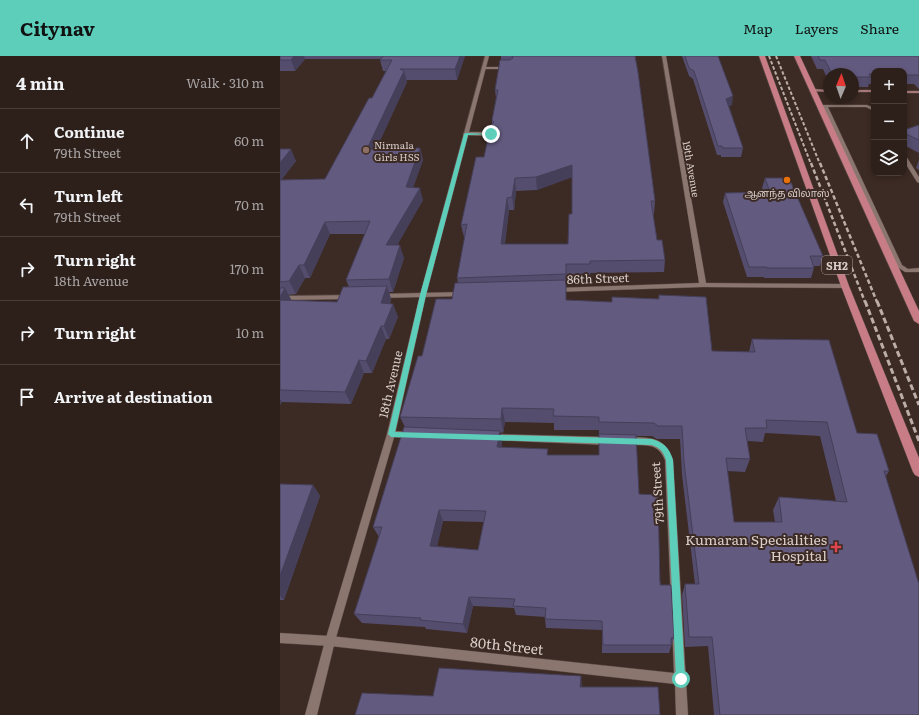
<!DOCTYPE html>
<meta charset="utf-8">
<style>
body{margin:0;font-family:Literata,"Noto Sans Tamil",serif;background:#352824;color:#f1f3f6}
.controls{position:absolute;right:12px;top:12px;display:grid;overflow:hidden;border-radius:8px;box-shadow:0 2px 6px #0003}
.controls button{width:36px;height:36px;display:grid;place-items:center;padding:0;border:0;border-bottom:1px solid #483e3a;background:#2d201b;color:#f1f3f6;font:20px sans-serif}
.compass{position:absolute;left:543px;top:12px;width:36px;height:36px;border-radius:50%;background:#2d201b;box-shadow:0 2px 6px #0003;rotate:2deg}
.stop{position:absolute;width:12px;height:12px;margin:-9px;border:3px solid #5cceba;border-radius:50%;background:#fff}
.stop.end{background:#5cceba;border-color:#fff;box-shadow:0 1px 4px #0008}
.list{margin:0;padding:0;list-style:none}
h2{display:flex;justify-content:space-between;align-items:center;height:52px;margin:0;padding:0 16px;font-size:17px}
h2 small{font-size:13px;font-weight:400;color:#a7a3a3}
.list li{display:grid;grid-template-columns:26px 1fr auto;gap:12px;align-items:center;box-sizing:border-box;height:64px;padding:0 16px;border-top:1px solid #483e3a}
.list b{display:block;font-size:15px;white-space:nowrap}
.list p{margin:0;font-size:13px;white-space:nowrap;color:#a7a3a3}
.list em{font-size:13px;font-style:normal;color:#a7a3a3}
.icon{flex:none;width:22px;height:22px;fill:none;stroke:currentColor;stroke-width:2;stroke-linecap:round;stroke-linejoin:round}
.map{position:relative;flex:none;width:639px;height:659px;overflow:hidden}
header{display:flex;align-items:center;gap:24px;box-sizing:border-box;height:56px;padding:0 20px;background:#5cceba;color:#111}
header strong{font-size:19px}
nav{display:flex;gap:22px;margin-inline-start:auto;font-size:14px}
main{display:flex}
aside{flex:1;background:#2d201b}
.map>svg:first-child{display:block}
.lines{fill:none;stroke-linecap:round;stroke-linejoin:round}
.minor-casing{stroke:#564742;stroke-width:1}
.tertiary-casing{stroke:#564742;stroke-width:1}
.secondary-casing{stroke:#564742;stroke-width:1}
.primary-casing{stroke:#564742;stroke-width:1}
.minor{fill:#8b766f;fill-rule:evenodd}
.tertiary{fill:#8b766f;fill-rule:evenodd}
.secondary{fill:#aa7a7b;fill-rule:evenodd}
.primary{fill:#c87d86;fill-rule:evenodd}
.rail-far2{stroke:#bbaea9;stroke-width:2;stroke-dasharray:3.5 2;stroke-linecap:butt}
.rail-far1{stroke:#bbaea9;stroke-width:2.5;stroke-dasharray:4.5 2.5;stroke-linecap:butt}
.rail{stroke:#bbaea9;stroke-width:3;stroke-dasharray:6 3;stroke-linecap:butt}
.wall{fill:#554d6d;fill-rule:evenodd}
.shaded-wall{fill:#453f59}
.building{fill:#635a7f;stroke:#453f59;fill-rule:evenodd}
.route{fill:#5cceba}
.education-dot{fill:#8d6e63;stroke:#3c2a24;stroke-width:1.5}
.food-dot{fill:#e8710a;stroke:#3c2a24;stroke-width:1.5}
.health-dot{fill:#e0444e;stroke:#3c2a24;stroke-width:1.5}
.labels{text-anchor:middle;dominant-baseline:central;stroke-width:4;stroke-linejoin:round;paint-order:stroke}
.far-poi-label{font-size:10px;fill:#daceca;stroke:#3c2a24;text-anchor:start}
.far-street-label{font-size:10px;fill:#daceca;stroke:#3c2a24}
.shield{fill:#3c2a24;stroke:#ab9d98;stroke-width:1}
.shield-label{font-size:11px;font-weight:bold;fill:#daceca}
.street-label{font-size:12px;fill:#daceca;stroke:#3c2a24}
.near-poi-label{font-size:14px;fill:#daceca;stroke:#3c2a24;text-anchor:end}
.near-street-label{font-size:14px;fill:#daceca;stroke:#3c2a24}
</style>
<header>
<strong>Citynav</strong>
<nav><a>Map</a><a>Layers</a><a>Share</a></nav>
</header>
<main>
<aside>
<h2>4 min<small>Walk · 310 m</small></h2>
<ul class="list">
<li><svg class="icon" aria-label="ahead" viewBox="0 0 24 24"><path d="M12 20V5M6 11l6-6 6 6"/></svg><div><b>Continue</b><p>79th Street</p></div><em>60 m</em></li>
<li><svg class="icon" aria-label="left" viewBox="0 0 24 24"><path d="M17 20v-9H6M10 6l-5 5 5 5"/></svg><div><b>Turn left</b><p>79th Street</p></div><em>70 m</em></li>
<li><svg class="icon" aria-label="right" viewBox="0 0 24 24"><path d="M7 20v-9h11M14 6l5 5-5 5"/></svg><div><b>Turn right</b><p>18th Avenue</p></div><em>170 m</em></li>
<li><svg class="icon" aria-label="right" viewBox="0 0 24 24"><path d="M7 20v-9h11M14 6l5 5-5 5"/></svg><div><b>Turn right</b></div><em>10 m</em></li>
<li><svg class="icon" aria-label="arrive" viewBox="0 0 24 24"><path d="M6 21V4h12l-3 4 3 4H6"/></svg><div><b>Arrive at destination</b></div></li>
</ul>
</aside>
<div class="map">
<svg width="639" height="659" viewBox="0 0 639 659">
<rect width="100%" height="100%" fill="#3c2a24"/>
<g class="lines">
<defs>
<path id="minor" d="M 382,0 L 386,0 L 426,227 L 565,228 L 567,228 L 568,230 L 567,232 L 423,231 L 274,236 L 273,234 L 274,232 L 276,232 L 419,227 Z
M 202,11 L 229,11 L 231,12 L 229,13 L 202,13 Z
M 543,49 L 587,49 L 594,52 L 594,55 L 586,51 L 548,51 L 622,209 L 628,213 L 639,212 L 639,216 L 625,216 L 616,210 L 543,50 Z
M 186,76 L 211,76 L 214,78 L 211,80 L 184,79 L 183,78 Z
M 624,99 L 626,100 L 639,121 L 639,127 L 637,126 L 624,105 Z
M 182,236 L 184,236 L 185,238 L 184,240 L 100,242 L 97,240 L 100,238 Z
M 70,239 L 73,241 L 72,243 L 0,244 L 0,240 Z
M 111,375 L 132,376 L 135,377 L 136,379 L 135,381 L 132,382 L 111,381 L 108,380 L 107,378 L 108,376 Z
M 212,378 L 328,381 L 331,383 L 332,385 L 331,387 L 328,389 L 212,384 L 209,383 L 208,381 L 209,379 Z
M 346,381 C 369,382 384,379 393,404 L 408,659 L 396,659 L 395,628 L 50,590 L 0,587 L 0,577 L 50,580 L 394,617 L 385,404 C 376,382 360,393 343,387 L 342,385 L 343,383 Z"/>
<path id="tertiary" d="M 205,0 L 209,0 L 146,239 L 115,378 L 55,585 L 37,659 L 25,659 L 45,585 L 107,378 L 140,239 Z"/>
<path id="secondary" d="M 533,33 L 549,34 L 549,36 L 531,35 L 531,33 Z
M 573,34 L 594,34 L 594,36 L 573,36 Z
M 624,35 L 639,35 L 639,37 L 624,37 Z"/>
<path id="primary" d="M 479,0 L 485,0 L 569,230 L 639,402 L 639,421 L 635,419 L 633,416 L 561,230 Z
M 514,0 L 520,0 L 639,255 L 639,268 L 634,265 Z"/>
</defs>
<!-- minor casing -->
<use href="#minor" class="minor-casing"/>
<!-- tertiary casing -->
<use href="#tertiary" class="tertiary-casing"/>
<!-- secondary casing -->
<use href="#secondary" class="secondary-casing"/>
<!-- primary casing -->
<use href="#primary" class="primary-casing"/>
<!-- minor -->
<use href="#minor" class="minor"/>
<!-- tertiary -->
<use href="#tertiary" class="tertiary"/>
<!-- secondary -->
<use href="#secondary" class="secondary"/>
<!-- primary -->
<use href="#primary" class="primary"/>
<!-- rail-far2 -->
<path class="rail-far2" d="M 489,0 L 531,108
M 496,0 L 540,108"/>
<!-- rail-far1 -->
<path class="rail-far1" d="M 531,107 L 585,246
M 540,107 L 597,246"/>
<!-- rail -->
<path class="rail" d="M 585,245 L 639,385
M 597,245 L 639,349"/>
</g>
<!-- wall -->
<path class="wall" d="M 0,0 L 185,0 L 177,24 L 126,24 L 127,26 L 96,93 L 140,92 L 143,104 L 133,131 L 143,144 L 117,189 L 124,202 L 113,236 L 109,236 L 111,243 L 110,248 L 113,248 L 118,261 L 109,283 L 106,283 L 92,317 L 84,317 L 71,348 L 2,346 L 0,349 L 0,93 L 16,105 L 1,124 L 45,123 L 92,42 L 106,15 L 103,15 L 100,4 L 101,3 L 25,3 L 15,15 L 0,15 ZM 50,178 L 85,178 L 66,224 L 69,231 L 57,246 L 11,244 L 8,239 L 16,238 L 25,222 L 30,222 Z
M 221,0 L 355,0 L 375,145 L 374,158 L 373,158 L 377,184 L 385,204 L 384,216 L 310,217 L 310,220 L 286,221 L 286,245 L 332,246 L 378,243 L 379,239 L 432,295 L 469,296 L 472,283 L 577,377 L 609,415 L 606,420 L 639,659 L 434,659 L 428,590 L 405,591 L 402,539 L 405,528 L 415,528 L 402,419 L 400,383 L 377,383 L 372,380 L 356,380 L 359,438 L 394,582 L 389,597 L 322,597 L 322,574 L 266,572 L 265,563 L 265,561 L 236,559 L 234,552 L 193,550 L 187,577 L 146,573 L 145,571 L 82,567 L 74,558 L 99,481 L 93,471 L 125,371 L 120,361 L 142,300 L 172,243 L 178,227 L 177,222 L 185,181 L 184,181 L 181,169 L 204,101 L 212,68 L 212,64 L 216,42 L 215,34 L 221,4 ZM 292,121 L 292,158 L 288,188 L 225,188 L 229,154 L 234,154 L 236,135 L 257,134 ZM 225,366 L 274,367 L 274,374 L 319,374 L 319,399 L 269,399 L 221,391 L 222,386 L 220,376 L 223,377 ZM 485,377 L 540,380 L 556,445 L 499,441 L 493,454 L 495,466 L 454,466 L 447,415 L 465,416 L 470,403 L 467,385 L 483,386 ZM 163,465 L 204,466 L 198,494 L 157,490 Z
M 402,0 L 438,0 L 452,49 L 449,50 L 463,92 L 461,101 L 441,101 L 441,99 L 437,99 L 413,23 L 409,20 Z
M 531,0 L 639,0 L 639,33 L 634,28 L 624,28 L 624,15 L 594,15 L 594,28 L 589,28 L 588,31 L 573,31 L 573,18 L 549,18 L 549,27 L 543,13 L 537,13 Z
M 639,69 L 639,97 L 624,89 L 624,74 Z
M 639,104 L 639,114 L 636,112 Z
M 485,122 L 543,200 L 540,210 L 533,210 L 534,212 L 531,222 L 484,222 L 484,221 L 467,221 L 443,146 L 445,137 L 484,136 L 482,132 Z
M 0,428 L 33,429 L 40,440 L 4,544 L 0,544 Z"/>
<!-- shaded-wall -->
<path class="shaded-wall" d="M 14,0 L 24,0 L 25,3 L 15,15 L 11,4 Z
M 180,0 L 185,0 L 177,24 L 175,13 Z
M 124,15 L 127,26 L 91,105 L 87,93 Z
M 453,40 L 452,49 L 445,51 L 446,43 Z
M 140,92 L 143,104 L 129,144 L 126,131 Z
M 11,93 L 16,105 L 0,126 L 0,107 Z
M 292,109 L 293,121 L 257,134 L 256,121 Z
M 235,122 L 236,135 L 234,154 L 232,141 Z
M 140,132 L 143,144 L 110,202 L 106,189 Z
M 227,142 L 229,154 L 223,201 L 221,188 Z
M 45,166 L 50,178 L 30,222 L 24,209 Z
M 120,189 L 124,202 L 113,236 L 109,223 Z
M 19,209 L 25,222 L 16,238 L 9,225 Z
M 107,230 L 111,243 L 106,260 L 101,247 Z
M 5,232 L 12,245 L 0,248 L 0,241 Z
M 113,248 L 118,261 L 109,283 L 104,270 Z
M 101,270 L 106,283 L 92,317 L 86,305 Z
M 79,304 L 84,317 L 71,348 L 65,336 Z
M 0,343 L 2,346 L 0,349 Z
M 222,352 L 225,366 L 223,377 L 221,363 Z
M 220,375 L 222,386 L 220,403 L 217,391 Z
M 33,429 L 40,440 L 4,544 L 0,540 L 0,520 Z
M 159,454 L 163,465 L 155,500 L 150,490 Z
M 189,541 L 193,550 L 187,577 L 183,568 Z
M 301,620 L 302,630 L 301,641 L 300,631 Z"/>
<!-- building -->
<path class="building" d="M 0,0 L 14,0 L 11,4 L 0,4 Z
M 103,0 L 180,0 L 175,13 L 120,13 L 124,15 L 87,93 L 140,92 L 126,131 L 140,132 L 106,189 L 120,189 L 109,223 L 66,224 L 90,165 L 45,166 L 24,209 L 19,209 L 9,225 L 0,226 L 0,124 L 45,123 L 89,42 L 92,42 L 112,4 L 100,4 Z
M 232,0 L 355,0 L 358,16 L 375,145 L 371,145 L 377,184 L 382,184 L 385,204 L 310,205 L 310,208 L 286,208 L 286,218 L 177,222 L 187,168 L 181,169 L 196,101 L 204,101 L 211,69 L 214,66 L 212,64 L 218,34 L 215,34 L 220,4 L 230,4 L 233,2 ZM 292,109 L 292,158 L 289,158 L 288,188 L 221,188 L 227,142 L 232,141 L 235,122 L 256,121 Z
M 405,0 L 438,0 L 453,40 L 446,43 L 463,92 L 443,92 L 442,90 L 438,90 L 414,15 L 409,12 Z
M 538,0 L 639,0 L 639,20 L 638,19 L 624,19 L 624,15 L 594,15 L 594,18 L 589,18 L 591,21 L 573,21 L 573,18 L 552,18 L 545,4 L 540,4 Z
M 639,69 L 639,84 L 624,77 L 624,74 Z
M 0,93 L 11,93 L 0,107 Z
M 485,122 L 509,122 L 543,200 L 530,200 L 534,212 L 487,212 L 487,211 L 469,211 L 445,137 L 490,136 Z
M 286,224 L 286,244 L 332,246 L 332,241 L 379,243 L 379,239 L 426,241 L 432,295 L 475,296 L 472,283 L 549,284 L 577,377 L 597,378 L 609,415 L 604,415 L 639,528 L 639,659 L 440,659 L 432,581 L 409,581 L 405,528 L 419,528 L 404,406 L 402,370 L 378,370 L 374,367 L 319,366 L 319,361 L 273,360 L 274,353 L 222,352 L 221,363 L 120,361 L 138,300 L 142,300 L 156,243 L 172,243 L 175,227 ZM 486,364 L 547,366 L 567,446 L 499,441 L 502,466 L 454,466 L 446,402 L 470,403 L 465,372 L 487,372 Z
M 107,230 L 101,247 L 113,248 L 104,270 L 101,270 L 86,305 L 79,304 L 65,336 L 0,334 L 0,244 L 57,246 L 63,231 Z
M 0,232 L 5,232 L 0,241 Z
M 124,371 L 220,375 L 217,391 L 268,393 L 267,399 L 319,399 L 319,378 L 356,379 L 359,438 L 378,439 L 380,529 L 391,529 L 394,582 L 391,582 L 391,589 L 323,589 L 322,565 L 265,563 L 266,552 L 233,550 L 235,543 L 189,541 L 183,568 L 140,564 L 141,562 L 74,558 L 102,471 L 93,471 ZM 159,454 L 206,455 L 198,494 L 150,490 Z
M 0,428 L 33,429 L 0,520 Z
M 159,612 L 301,620 L 300,631 L 378,631 L 380,659 L 75,659 L 82,637 L 153,640 Z"/>
<!-- route -->
<path class="route" d="M 186,77 L 213,78 L 188,79 L 146,239 L 115,376 L 372,383 C 384,387 389,391 393,404 L 405,623 L 401,628 L 396,623 L 386,404 C 383,395 380,392 372,389 L 111,381 L 108,378 L 140,239 L 184,78 Z"/>
<!-- markers -->
<circle class="education-dot" cx="86" cy="94" r="4"/>
<circle class="food-dot" cx="507" cy="124" r="4"/>
<path class="health-dot" d="M554 485h4v4h4v4h-4v4h-4v-4h-4v-4h4z"/>
<g class="labels">
<!-- far-poi labels -->
<g class="far-poi-label">
<text x="94" y="88">Nirmala<tspan x="94" dy="12">Girls HSS</tspan></text>
<text x="507" y="136" text-anchor="middle">ஆனந்த விலாஸ்</text>
</g>
<!-- far-street labels -->
<g class="far-street-label">
<text transform="translate(412 113) rotate(80)">19th Avenue</text>
</g>
<!-- shield labels -->
<rect class="shield" x="542" y="200" width="30" height="18" rx="3"/>
<g class="shield-label">
<text x="557" y="209">SH2</text>
</g>
<!-- street labels -->
<g class="street-label">
<text transform="translate(318 222) rotate(-2)">86th Street</text>
<text transform="translate(110 328) rotate(-77)">18th Avenue</text>
<text transform="translate(377 437) rotate(-94)">79th Street</text>
</g>
<!-- near-poi labels -->
<g class="near-poi-label">
<text x="547" y="483">Kumaran Specialities<tspan x="547" dy="16">Hospital</tspan></text>
</g>
<!-- near-street labels -->
<g class="near-street-label">
<text transform="translate(227 589) rotate(6)">80th Street</text>
</g>
</g>
</svg>
<div class="controls">
<button>+</button>
<button>−</button>
<button><svg class="icon" aria-label="layers" viewBox="0 0 24 24"><path d="M12 4l9 5-9 5-9-5zM3 14l9 5 9-5"/></svg></button>
</div>
<svg class="compass" viewBox="-18 -18 36 36"><path d="M0-13l5 13h-10z" fill="#e53935"/><path d="M0 13l5-13h-10z" fill="#a7a3a3"/></svg>
<div class="stop" style="left:401px;top:623px"></div>
<div class="stop end" style="left:211px;top:78px"></div>
</div>
</main>
